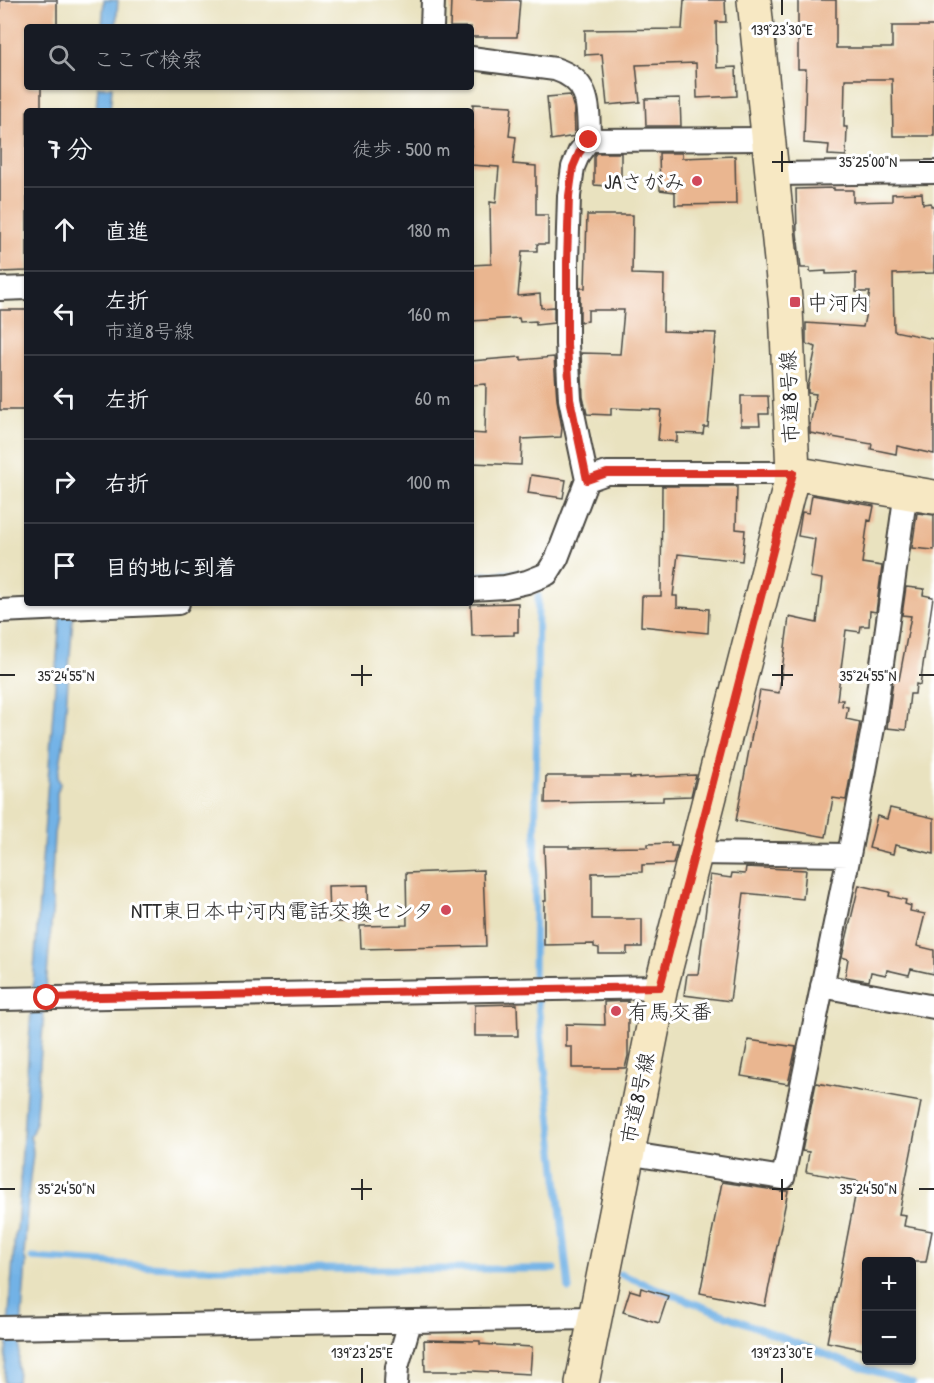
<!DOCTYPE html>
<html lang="ja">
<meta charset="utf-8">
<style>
body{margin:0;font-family:"Patrick Hand","Klee One",sans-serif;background:#242831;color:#f1f3f6}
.controls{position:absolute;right:18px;bottom:18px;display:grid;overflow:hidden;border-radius:6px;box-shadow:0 2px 4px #0004}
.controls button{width:54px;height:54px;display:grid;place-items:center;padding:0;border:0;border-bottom:2px solid #363941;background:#171b24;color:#f1f3f6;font:30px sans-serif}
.stop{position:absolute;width:18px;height:18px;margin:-14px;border:4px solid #d93025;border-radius:50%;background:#fff}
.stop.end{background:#d93025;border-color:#fff;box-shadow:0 2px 6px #0008}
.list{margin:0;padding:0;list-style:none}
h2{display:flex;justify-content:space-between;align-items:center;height:78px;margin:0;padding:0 24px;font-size:26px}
h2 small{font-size:20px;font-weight:400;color:#9ea1a6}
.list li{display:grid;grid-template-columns:39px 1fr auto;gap:18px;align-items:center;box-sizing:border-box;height:84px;padding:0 24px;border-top:2px solid #363941}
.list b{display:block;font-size:22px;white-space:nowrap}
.list p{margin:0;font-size:20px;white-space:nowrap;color:#9ea1a6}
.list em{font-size:20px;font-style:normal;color:#9ea1a6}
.icon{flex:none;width:33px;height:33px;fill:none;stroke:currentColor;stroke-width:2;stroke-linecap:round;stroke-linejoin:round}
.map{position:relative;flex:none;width:934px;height:1383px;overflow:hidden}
.search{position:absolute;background:#171b24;box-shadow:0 2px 4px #0004;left:24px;top:24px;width:450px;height:66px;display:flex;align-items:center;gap:15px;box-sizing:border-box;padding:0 21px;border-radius:6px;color:#9ea1a6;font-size:22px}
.panel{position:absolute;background:#171b24;box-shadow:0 2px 4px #0004;left:24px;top:108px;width:450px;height:498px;border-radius:6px}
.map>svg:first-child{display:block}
.water{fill:#72b2e6;stroke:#4e6e88;stroke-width:1.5}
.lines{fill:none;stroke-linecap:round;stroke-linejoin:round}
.stream{stroke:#72b2e6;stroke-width:7}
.building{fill:#eab690}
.street-casing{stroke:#484641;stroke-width:26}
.secondary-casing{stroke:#484641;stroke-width:36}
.street{stroke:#fff;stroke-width:22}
.secondary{stroke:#f7e8c3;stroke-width:33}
.route{stroke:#d93025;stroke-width:8}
.ticks{fill:none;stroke:#2b2b2b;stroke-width:2}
.poi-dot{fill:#d1495b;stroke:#fff;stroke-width:2}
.labels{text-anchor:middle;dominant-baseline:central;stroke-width:6;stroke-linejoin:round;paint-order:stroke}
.poi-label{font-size:21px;fill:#2b2b2b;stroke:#fff;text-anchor:end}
.street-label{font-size:21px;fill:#2b2b2b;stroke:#fff}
.ticks-label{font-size:15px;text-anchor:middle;fill:#2b2b2b;stroke:#fff;stroke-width:6;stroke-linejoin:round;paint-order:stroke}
</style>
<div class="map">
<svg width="934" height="1383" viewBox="0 0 934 1383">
<rect width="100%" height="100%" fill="#fff"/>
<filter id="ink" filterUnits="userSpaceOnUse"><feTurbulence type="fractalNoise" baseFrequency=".0167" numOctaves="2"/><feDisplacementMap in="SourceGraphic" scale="12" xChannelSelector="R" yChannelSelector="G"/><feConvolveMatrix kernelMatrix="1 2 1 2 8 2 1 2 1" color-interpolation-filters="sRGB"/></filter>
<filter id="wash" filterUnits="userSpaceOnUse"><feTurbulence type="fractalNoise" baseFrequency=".008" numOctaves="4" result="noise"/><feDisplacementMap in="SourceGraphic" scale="24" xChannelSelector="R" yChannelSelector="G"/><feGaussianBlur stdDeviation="1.35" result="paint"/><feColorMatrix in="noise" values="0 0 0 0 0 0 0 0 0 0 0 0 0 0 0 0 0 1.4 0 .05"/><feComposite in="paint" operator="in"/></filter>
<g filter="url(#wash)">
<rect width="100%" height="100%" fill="#e9e2bf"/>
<!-- water -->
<path class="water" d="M 104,0 L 118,0 L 116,27 L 102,27 Z
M 98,87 L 112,87 L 110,111 L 96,111 Z
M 61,603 L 74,603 L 63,747 L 58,777 L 60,784 L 57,793 L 57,816 L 54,834 L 51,898 L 53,902 L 35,1125 L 30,1137 C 36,1151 31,1164 30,1179 C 27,1204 26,1230 24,1255 L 26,1262 L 17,1383 L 4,1383 L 15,1232 L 17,1230 L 31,1011 Z"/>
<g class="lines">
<!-- stream -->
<path class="stream" d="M 471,576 L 516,573
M 534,976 L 538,596
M 537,995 L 569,1289
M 32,1258 L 196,1269 L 555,1269
M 620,1274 L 850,1364 L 912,1383"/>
</g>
<g id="blocks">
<!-- building -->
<path class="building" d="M 0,0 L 57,0 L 57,27 L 27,27 L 27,87 L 41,87 L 41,111 L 27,111 L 27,271 L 0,272 Z
M 451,0 L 520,0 L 517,37 L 471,37 L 471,27 L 450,27 Z
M 684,0 L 725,0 L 726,22 L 716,22 L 717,68 L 736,67 L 737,96 L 697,98 L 696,63 L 636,65 L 640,102 L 607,105 L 602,54 L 585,55 L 585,30 L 682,29 Z
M 798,0 L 836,0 L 836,48 L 892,48 L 892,26 L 934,26 L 934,136 L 893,136 L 892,79 L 845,79 L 844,127 L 847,127 L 846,156 L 828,155 L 829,145 L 804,143 L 806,69 L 798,69 Z
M 570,95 L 574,109 L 575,136 L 551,140 L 547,97 Z
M 680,98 L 681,126 L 646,126 L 645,99 Z
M 473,104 L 512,106 L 509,136 L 516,137 L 513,164 L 536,166 L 536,215 L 548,215 L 548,244 L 537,244 L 537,251 L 522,251 L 518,296 L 540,294 L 541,308 L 554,307 L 554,323 L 536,325 L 536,321 L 520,322 L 519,318 L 471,321 L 471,265 L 491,264 L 490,202 L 496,203 L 499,167 L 471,165 Z
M 596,153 L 621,153 L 621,187 L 594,185 L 594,156 Z
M 659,153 L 682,153 L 682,158 L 735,156 L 736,204 L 675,205 L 675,192 L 660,190 Z
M 834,188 L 834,190 L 853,190 L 853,202 L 892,201 L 892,194 L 922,193 L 923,204 L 931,203 L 931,206 L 934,206 L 934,273 L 893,274 L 894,331 L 934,339 L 934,454 L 897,446 L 896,454 L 871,449 L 872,444 L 810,433 L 810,425 L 816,394 L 808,393 L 808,386 L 816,347 L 806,344 L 806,323 L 863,327 L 870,292 L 856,292 L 856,273 L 826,274 L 826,271 L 810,272 L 810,268 L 801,268 L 797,233 L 796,189 Z
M 587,215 L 633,215 L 632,274 L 664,275 L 663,331 L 716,333 L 708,427 L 704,427 L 703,434 L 677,433 L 677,442 L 658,440 L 661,410 L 611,408 L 611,415 L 587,414 L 583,397 L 581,353 L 620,354 L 624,310 L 588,310 L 588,321 L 580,322 L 580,288 L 585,288 Z
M 0,310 L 27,310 L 27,410 L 0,410 Z
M 521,357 L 521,360 L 554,357 L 557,400 L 562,428 L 561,437 L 522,439 L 521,465 L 471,463 L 471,433 L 485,434 L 486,384 L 471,385 L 471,361 Z
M 741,396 L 768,396 L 769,414 L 759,414 L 760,425 L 741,425 Z
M 531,475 L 566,480 L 563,498 L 528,493 Z
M 662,486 L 737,486 L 736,529 L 745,530 L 742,561 L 678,554 L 673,596 L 677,596 L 677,607 L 709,609 L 708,633 L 641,626 L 642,596 L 661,596 Z
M 812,495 L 874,506 L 871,521 L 868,520 L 862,563 L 882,566 L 876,612 L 870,611 L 869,626 L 861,626 L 860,632 L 846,630 L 837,700 L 843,700 L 842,706 L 848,707 L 846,719 L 860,722 L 846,800 L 833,798 L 826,837 L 736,821 L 760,690 L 779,693 L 789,617 L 817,623 L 822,579 L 810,577 L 815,539 L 798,536 L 802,512 L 809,513 Z
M 917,513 L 934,515 L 934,550 L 912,548 Z
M 906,587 L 924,589 L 923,595 L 933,597 L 920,685 L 916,684 L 915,694 L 910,694 L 906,730 L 887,728 L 893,680 L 899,680 L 911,616 L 902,615 Z
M 518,603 L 518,632 L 514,632 L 514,635 L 472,636 L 471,604 Z
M 696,775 L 691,796 L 663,797 L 663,801 L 545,803 L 546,776 L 630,776 L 630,778 Z
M 890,808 L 934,818 L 934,854 L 895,845 L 893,854 L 869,848 L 877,816 L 887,819 Z
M 671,843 L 671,846 L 678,846 L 673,864 L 642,865 L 642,872 L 592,873 L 592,919 L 642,919 L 642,947 L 627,947 L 627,954 L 599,954 L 599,948 L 594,947 L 594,944 L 544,945 L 544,901 L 546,901 L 544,846 L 569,846 L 569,848 L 648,847 L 648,844 Z
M 746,867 L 806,870 L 803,899 L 744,893 L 730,1001 L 684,995 L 687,974 L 698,974 L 710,875 L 731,878 L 732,873 L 745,874 Z
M 483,870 L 486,946 L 361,949 L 360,926 L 407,925 L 406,873 Z
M 368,885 L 369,921 L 338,922 L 338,918 L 329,918 L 328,886 Z
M 859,885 L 890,892 L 889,896 L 906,900 L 905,904 L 911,906 L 910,911 L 925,914 L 917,946 L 934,950 L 934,974 L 911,969 L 909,975 L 887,970 L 886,975 L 871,972 L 869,981 L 845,977 L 848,959 L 842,957 Z
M 628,1001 L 628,1056 L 625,1068 L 572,1068 L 572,1047 L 566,1047 L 566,1024 L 605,1025 L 604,1002 Z
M 517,1004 L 518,1036 L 475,1036 L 475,1005 Z
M 748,1040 L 796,1047 L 788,1084 L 741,1076 Z
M 816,1083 L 921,1102 L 899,1214 L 906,1215 L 904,1226 L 932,1231 L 926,1262 L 867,1262 L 867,1350 L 827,1342 L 858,1181 L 806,1172 L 809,1152 L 802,1151 Z
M 722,1182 L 781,1191 L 788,1191 L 765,1306 L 700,1293 Z
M 641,1288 L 668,1296 L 659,1323 L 623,1312 L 630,1290 L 640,1293 Z
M 424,1340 L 480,1341 L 480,1344 L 532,1347 L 530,1374 L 472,1371 L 425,1371 Z"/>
</g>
</g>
<g filter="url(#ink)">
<use href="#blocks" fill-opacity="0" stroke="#484641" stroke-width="1.5"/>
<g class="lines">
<defs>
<path id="street" d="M 432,27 L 433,0
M 471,58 L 555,69 C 592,81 588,108 589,140 L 579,153 L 573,167 L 569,196 L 567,262 L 567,344 L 570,399 L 587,480 L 557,558 L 547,574 L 527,582 L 505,587 L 471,589
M 589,140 L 769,139
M 773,174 L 934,172
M 0,289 L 27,288
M 587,480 L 607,473 L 793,473
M 0,611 L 178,603
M 695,853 L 849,855
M 822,986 L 934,1007
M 0,999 L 661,987
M 626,1153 L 783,1178 L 849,855 L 873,728 L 906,491
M 0,1328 L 595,1318
M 396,1383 L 397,1367 L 410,1322"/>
<path id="secondary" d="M 793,473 L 934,497
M 582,1383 L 661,987 L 793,473 L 786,308 L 754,0"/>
</defs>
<!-- street casing -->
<use href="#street" class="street-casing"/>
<!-- secondary casing -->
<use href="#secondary" class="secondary-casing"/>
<!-- street -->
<use href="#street" class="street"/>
<!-- secondary -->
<use href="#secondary" class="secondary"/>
</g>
</g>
<g class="lines" filter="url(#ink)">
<!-- route -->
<path class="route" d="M 47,998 L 660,987 L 793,473 L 607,473 L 587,480 L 570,399 L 567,344 L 567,262 L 569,196 L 573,167 L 579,153 L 589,140"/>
</g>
<!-- ticks -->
<path class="ticks" d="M 782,0 L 782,15M 782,151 L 782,172M 772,162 L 793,162M 919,162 L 934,162M 362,665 L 362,686M 782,665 L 782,686M 0,675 L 15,675M 351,675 L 372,675M 772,675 L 793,675M 919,675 L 934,675M 362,1179 L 362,1200M 782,1179 L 782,1200M 0,1189 L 15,1189M 351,1189 L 372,1189M 772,1189 L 793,1189M 919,1189 L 934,1189M 362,1368 L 362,1383M 782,1368 L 782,1383"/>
<!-- markers -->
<g class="poi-dot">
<circle cx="697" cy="181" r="6"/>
<rect x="789" y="296" width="12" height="12" rx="3"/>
<circle cx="446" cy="910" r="6"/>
<circle cx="616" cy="1011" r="6"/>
</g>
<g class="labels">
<!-- poi labels -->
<g class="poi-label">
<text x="685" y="181">JAさがみ</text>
<text x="807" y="302" text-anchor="start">中河内</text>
<text x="434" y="910">NTT東日本中河内電話交換センタ</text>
<text x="628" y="1011" text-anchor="start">有馬交番</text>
</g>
<!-- street labels -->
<g class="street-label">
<text transform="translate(789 397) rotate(-92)">市道8号線</text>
<text transform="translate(637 1098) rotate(-78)">市道8号線</text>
</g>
</g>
<g class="ticks-label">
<text x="782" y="35">139°23'30"E</text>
<text x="868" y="167">35°25'00"N</text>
<text x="66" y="681">35°24'55"N</text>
<text x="868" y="681">35°24'55"N</text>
<text x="66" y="1194">35°24'50"N</text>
<text x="868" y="1194">35°24'50"N</text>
<text x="362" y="1358">139°23'25"E</text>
<text x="782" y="1358">139°23'30"E</text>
</g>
</svg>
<div class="controls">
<button>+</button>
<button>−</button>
</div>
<div class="stop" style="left:47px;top:998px"></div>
<div class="stop end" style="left:589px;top:140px"></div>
<div class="search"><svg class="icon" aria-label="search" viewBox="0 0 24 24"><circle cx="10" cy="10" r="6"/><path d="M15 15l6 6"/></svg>ここで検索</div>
<section class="panel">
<h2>7 分<small>徒歩 · 500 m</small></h2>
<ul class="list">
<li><svg class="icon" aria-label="ahead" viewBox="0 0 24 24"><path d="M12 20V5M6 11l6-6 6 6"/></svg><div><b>直進</b></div><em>180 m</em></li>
<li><svg class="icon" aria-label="left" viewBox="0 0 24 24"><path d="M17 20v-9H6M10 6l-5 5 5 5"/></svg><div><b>左折</b><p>市道8号線</p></div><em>160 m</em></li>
<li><svg class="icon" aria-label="left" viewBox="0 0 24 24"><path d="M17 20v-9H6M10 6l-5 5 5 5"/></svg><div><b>左折</b></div><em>60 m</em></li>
<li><svg class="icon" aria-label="right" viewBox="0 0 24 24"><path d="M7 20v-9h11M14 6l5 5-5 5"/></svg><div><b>右折</b></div><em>100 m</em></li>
<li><svg class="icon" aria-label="arrive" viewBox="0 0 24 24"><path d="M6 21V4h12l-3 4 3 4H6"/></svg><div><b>目的地に到着</b></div></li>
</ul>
</section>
</div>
